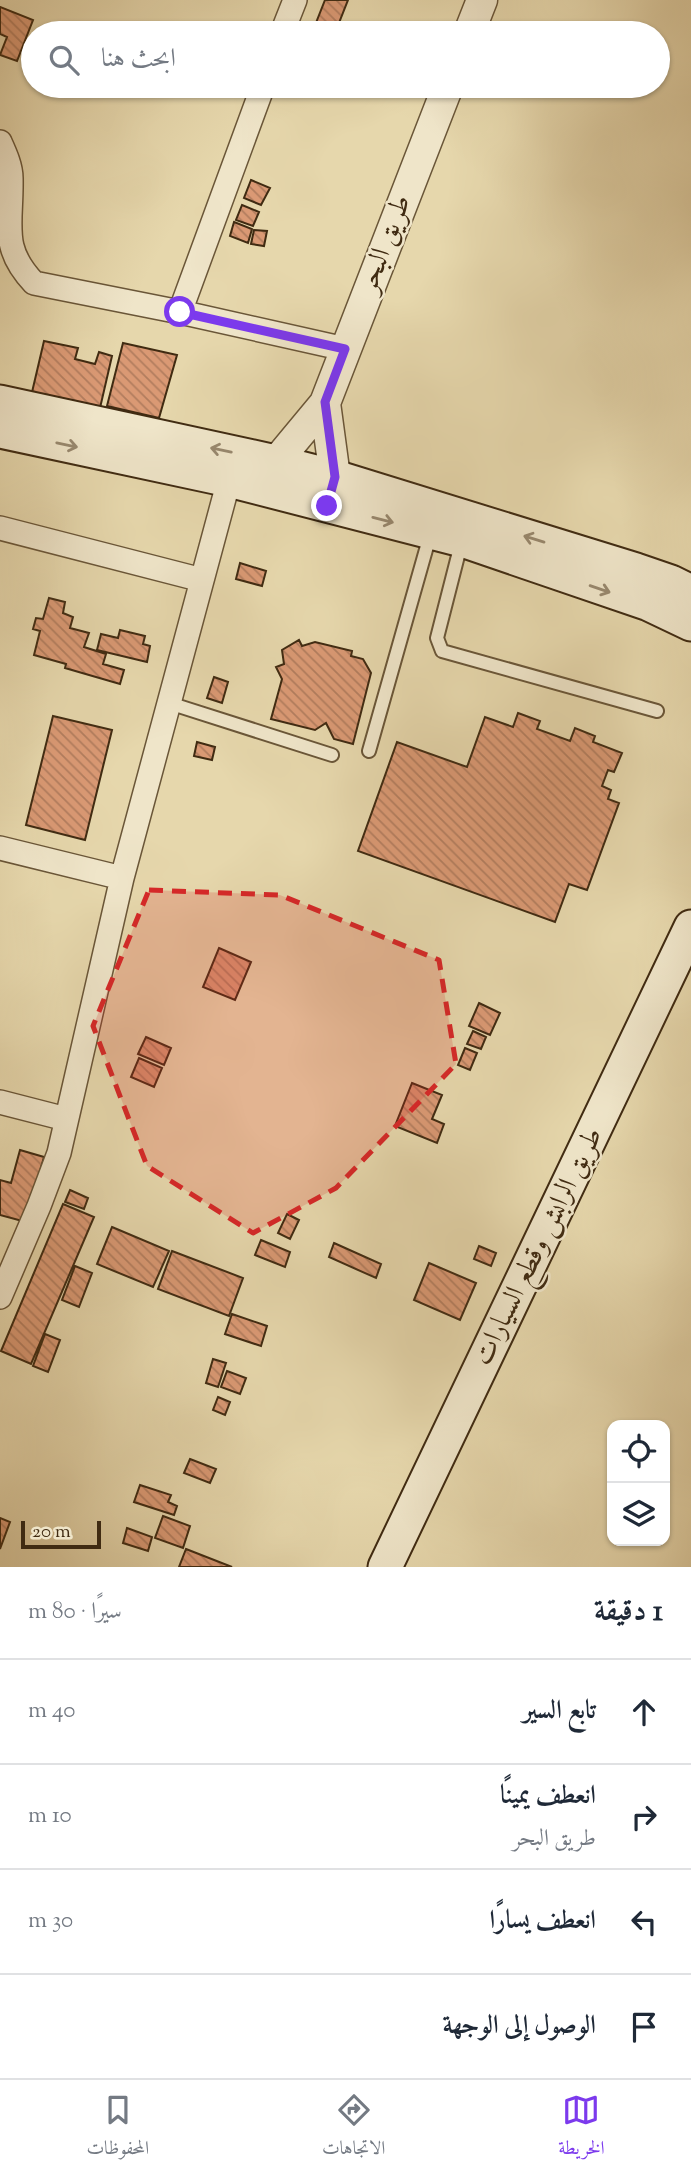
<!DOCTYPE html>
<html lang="ar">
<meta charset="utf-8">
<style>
body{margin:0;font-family:"Sorts Mill Goudy",Amiri,serif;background:#f2f2f3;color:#1f2937;direction:rtl}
.controls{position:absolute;right:21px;bottom:21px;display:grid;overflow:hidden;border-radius:14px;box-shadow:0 2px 5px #0004}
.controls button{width:63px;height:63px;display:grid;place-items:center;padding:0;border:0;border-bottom:2px solid #e0e1e3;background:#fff;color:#1f2937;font:35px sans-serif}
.scale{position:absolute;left:21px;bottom:18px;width:80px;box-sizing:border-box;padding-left:7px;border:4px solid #402b12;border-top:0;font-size:19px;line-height:24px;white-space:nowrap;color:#402b12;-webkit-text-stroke:5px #efe5c9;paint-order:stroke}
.stop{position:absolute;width:21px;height:21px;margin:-16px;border:5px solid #7c3aed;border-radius:50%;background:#fff}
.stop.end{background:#7c3aed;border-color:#fff;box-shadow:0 2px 7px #0008}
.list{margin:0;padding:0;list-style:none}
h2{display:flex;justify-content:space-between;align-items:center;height:91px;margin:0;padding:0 28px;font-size:30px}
h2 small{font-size:23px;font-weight:400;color:#747a83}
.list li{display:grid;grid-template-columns:46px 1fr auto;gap:21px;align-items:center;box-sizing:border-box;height:105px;padding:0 28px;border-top:2px solid #e0e1e3}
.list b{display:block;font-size:26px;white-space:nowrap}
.list p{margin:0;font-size:23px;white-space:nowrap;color:#747a83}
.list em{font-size:23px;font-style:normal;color:#747a83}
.icon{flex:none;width:38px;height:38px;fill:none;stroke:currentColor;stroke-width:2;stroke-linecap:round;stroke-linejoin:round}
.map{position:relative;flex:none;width:691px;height:1567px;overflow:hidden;direction:ltr}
.search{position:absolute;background:#fff;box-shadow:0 2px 5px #0004;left:21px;right:21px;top:21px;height:77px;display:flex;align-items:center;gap:18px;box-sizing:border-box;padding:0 24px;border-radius:38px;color:#747a83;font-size:26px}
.sheet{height:511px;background:#fff}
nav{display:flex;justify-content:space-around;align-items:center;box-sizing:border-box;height:98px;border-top:2px solid #e0e1e3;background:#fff;font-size:19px;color:#747a83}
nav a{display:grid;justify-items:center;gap:4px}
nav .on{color:#7c3aed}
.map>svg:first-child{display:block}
.building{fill:url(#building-back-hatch);stroke:#402b12;stroke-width:2}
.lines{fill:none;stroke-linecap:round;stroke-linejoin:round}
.service-casing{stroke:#6a5638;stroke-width:16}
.minor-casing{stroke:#6a5638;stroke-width:26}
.tertiary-casing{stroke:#6a5638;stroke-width:33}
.secondary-casing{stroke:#402b12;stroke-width:37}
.service{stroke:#efe5c9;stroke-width:12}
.minor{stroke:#efe5c9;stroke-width:23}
.tertiary{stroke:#efe5c9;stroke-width:30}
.secondary{stroke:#efe5c9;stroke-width:33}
.oneway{stroke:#98886e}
.route{stroke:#7c3aed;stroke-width:9}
.marked{fill:#d62828;fill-opacity:0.2;stroke:#d62828;stroke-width:5;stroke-dasharray:14 9;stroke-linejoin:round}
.labels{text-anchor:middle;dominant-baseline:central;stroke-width:5;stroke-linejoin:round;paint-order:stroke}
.street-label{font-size:28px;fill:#402b12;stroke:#efe5c9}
</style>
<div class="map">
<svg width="691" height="1567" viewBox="0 0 691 1567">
<defs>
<pattern id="building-back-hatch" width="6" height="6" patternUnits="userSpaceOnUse" patternTransform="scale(1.75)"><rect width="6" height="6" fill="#da9974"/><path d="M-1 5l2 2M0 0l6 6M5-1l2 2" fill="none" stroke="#b27d5e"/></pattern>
</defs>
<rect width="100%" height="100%" fill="#e6d7ac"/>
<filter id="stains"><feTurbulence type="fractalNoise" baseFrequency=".00286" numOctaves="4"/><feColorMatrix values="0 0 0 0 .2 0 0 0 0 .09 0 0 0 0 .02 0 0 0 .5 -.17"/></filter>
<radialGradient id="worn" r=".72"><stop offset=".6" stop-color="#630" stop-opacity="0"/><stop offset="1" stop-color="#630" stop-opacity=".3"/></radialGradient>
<!-- building -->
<path class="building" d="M 325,0 L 348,0 L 335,33 L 312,33 Z
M 0,7 L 33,20 L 17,61 L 0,55 L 7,37 L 0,34 Z
M 251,180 L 270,188 L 261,205 L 244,198 Z
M 242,205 L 259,212 L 253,226 L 236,220 Z
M 234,222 L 252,229 L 248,243 L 230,236 Z
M 254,230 L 267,231 L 264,246 L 251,244 Z
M 44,341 L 78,348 L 75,359 L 95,364 L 99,352 L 112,356 L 97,421 L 29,405 Z
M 123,343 L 177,355 L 159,418 L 107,406 Z
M 240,563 L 266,571 L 262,586 L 236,579 Z
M 49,598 L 65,602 L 63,613 L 73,617 L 70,628 L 89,633 L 84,647 L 106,654 L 103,664 L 124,670 L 120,684 L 65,668 L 66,664 L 34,655 L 40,631 L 33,629 L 36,618 L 43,619 Z
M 120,630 L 145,636 L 143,644 L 150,646 L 147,662 L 97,650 L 101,634 L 118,638 Z
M 299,640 L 302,646 L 315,642 L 352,651 L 351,656 L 363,659 L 371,673 L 353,744 L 334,739 L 326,723 L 315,730 L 271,719 L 282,679 L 276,667 L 284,664 L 282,650 Z
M 214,677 L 228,682 L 222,703 L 207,698 Z
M 518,713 L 540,721 L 537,729 L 570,741 L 575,728 L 595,736 L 593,742 L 622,753 L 614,772 L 608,770 L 602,786 L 611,790 L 608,799 L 619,803 L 587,890 L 569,884 L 555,922 L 358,851 L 397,742 L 467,767 L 485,717 L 513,727 Z
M 53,716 L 112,730 L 85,840 L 26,825 Z
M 197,742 L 215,747 L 212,760 L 194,756 Z
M 219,948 L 251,962 L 235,1000 L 203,987 Z
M 479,1003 L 500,1013 L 490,1035 L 469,1026 Z
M 473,1031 L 486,1037 L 481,1049 L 467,1044 Z
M 146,1037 L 171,1048 L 164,1065 L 138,1054 Z
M 465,1048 L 477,1053 L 470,1070 L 458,1065 Z
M 139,1058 L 162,1068 L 154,1087 L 131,1077 Z
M 412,1083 L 442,1095 L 432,1119 L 444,1124 L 437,1143 L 395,1126 Z
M 20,1150 L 44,1157 L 26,1222 L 0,1215 L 0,1180 L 11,1183 Z
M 70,1190 L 88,1198 L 84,1209 L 65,1202 Z
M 63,1204 L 94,1217 L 31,1364 L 1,1351 Z
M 287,1214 L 299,1220 L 290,1239 L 278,1233 Z
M 112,1227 L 169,1251 L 153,1287 L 97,1264 Z
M 261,1240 L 290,1252 L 285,1267 L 255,1255 Z
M 334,1243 L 381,1264 L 376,1278 L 329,1257 Z
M 479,1246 L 496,1253 L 491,1266 L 474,1259 Z
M 172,1251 L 243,1278 L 229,1316 L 158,1289 Z
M 429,1263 L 476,1283 L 460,1320 L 414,1300 Z
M 75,1266 L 92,1273 L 79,1307 L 62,1300 Z
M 232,1314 L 267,1326 L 261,1346 L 225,1334 Z
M 45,1334 L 60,1340 L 48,1372 L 33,1366 Z
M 213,1359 L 226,1363 L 218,1387 L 206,1383 Z
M 227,1371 L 246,1378 L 240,1394 L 221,1387 Z
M 218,1397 L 230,1402 L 225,1415 L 213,1410 Z
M 190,1459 L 216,1469 L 210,1483 L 184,1473 Z
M 140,1485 L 171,1495 L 168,1502 L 177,1506 L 174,1515 L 134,1502 Z
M 163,1516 L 190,1526 L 183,1548 L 155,1538 Z
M 0,1518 L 10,1522 L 0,1549 Z
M 127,1528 L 152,1537 L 148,1551 L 123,1543 Z
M 186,1549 L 232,1567 L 179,1567 Z"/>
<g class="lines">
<defs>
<path id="service" d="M 462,540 L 437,638 L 442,651 L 657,711
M 169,703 L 332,755
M 369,751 L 431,532"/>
<path id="minor" d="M 282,33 L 295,0
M 263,86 L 180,312 L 345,349
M 0,142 C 5,153 11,166 11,178 C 12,226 0,247 34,283 L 180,312
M 0,528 L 202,580
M 0,848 L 122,878 L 229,480
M 0,1102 L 66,1119
M 0,1297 L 39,1206 L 59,1153 L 122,878"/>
<path id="tertiary" d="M 469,33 L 482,0
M 325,403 L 335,477 L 329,499
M 270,482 L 276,462 L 325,403 L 448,86"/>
<path id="secondary" d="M 0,402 L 276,462 L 335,477 L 636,570 L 671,582 L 691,592
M 0,431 L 229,480 L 462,540 L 649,604 L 691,624
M 385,1567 L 691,927"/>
</defs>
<!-- service casing -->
<use href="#service" class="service-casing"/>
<!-- minor casing -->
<use href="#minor" class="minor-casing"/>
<!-- tertiary casing -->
<use href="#tertiary" class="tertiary-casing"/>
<!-- secondary casing -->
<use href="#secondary" class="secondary-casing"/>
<!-- service -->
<use href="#service" class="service"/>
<!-- minor -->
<use href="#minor" class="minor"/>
<!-- tertiary -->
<use href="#tertiary" class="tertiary"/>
<!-- secondary -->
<use href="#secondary" class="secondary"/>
</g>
<!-- one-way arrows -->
<defs><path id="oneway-shaft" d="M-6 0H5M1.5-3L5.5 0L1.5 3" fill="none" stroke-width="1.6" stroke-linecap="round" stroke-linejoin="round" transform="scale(1.75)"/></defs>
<g class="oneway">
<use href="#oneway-shaft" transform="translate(67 445) rotate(12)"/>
<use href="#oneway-shaft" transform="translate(221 450) rotate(-168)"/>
<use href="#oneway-shaft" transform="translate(383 520) rotate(14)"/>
<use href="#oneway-shaft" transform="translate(534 539) rotate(-163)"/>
<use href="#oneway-shaft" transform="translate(600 589) rotate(19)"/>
</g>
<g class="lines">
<!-- route -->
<path class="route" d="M 180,312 L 345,349 L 325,402 L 335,477 L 327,506"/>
</g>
<!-- marked area -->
<path class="marked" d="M 149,890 L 280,895 L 439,960 L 456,1064 L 336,1188 L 253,1233 L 147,1166 L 93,1026 Z"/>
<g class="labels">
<!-- street labels -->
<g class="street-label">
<text transform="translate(386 244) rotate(-69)">طريق البحر</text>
<text transform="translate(539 1247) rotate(-64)">طريق الرابش وقطع السيارات</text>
</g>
</g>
<rect width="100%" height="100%" filter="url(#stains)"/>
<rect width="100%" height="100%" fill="url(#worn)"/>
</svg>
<div class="controls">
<button><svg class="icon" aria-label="locate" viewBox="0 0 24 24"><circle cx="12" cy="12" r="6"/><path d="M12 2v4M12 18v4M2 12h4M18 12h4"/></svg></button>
<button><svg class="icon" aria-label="layers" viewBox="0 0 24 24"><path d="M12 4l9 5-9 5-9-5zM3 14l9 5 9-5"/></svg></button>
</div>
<div class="scale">20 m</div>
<div class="stop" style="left:180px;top:312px"></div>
<div class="stop end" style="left:327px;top:506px"></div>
<div class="search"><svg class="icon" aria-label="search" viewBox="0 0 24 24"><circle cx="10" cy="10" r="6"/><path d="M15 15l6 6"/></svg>ابحث هنا</div>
</div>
<section class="sheet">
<h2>1 دقيقة<small>سيرًا · 80 m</small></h2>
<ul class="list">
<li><svg class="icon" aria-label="ahead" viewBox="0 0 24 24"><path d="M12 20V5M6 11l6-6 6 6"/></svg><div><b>تابع السير</b></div><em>40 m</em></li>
<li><svg class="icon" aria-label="right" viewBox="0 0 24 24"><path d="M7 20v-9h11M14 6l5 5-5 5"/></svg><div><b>انعطف يمينًا</b><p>طريق البحر</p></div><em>10 m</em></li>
<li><svg class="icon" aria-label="left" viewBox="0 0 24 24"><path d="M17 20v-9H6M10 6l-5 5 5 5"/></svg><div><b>انعطف يسارًا</b></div><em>30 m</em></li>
<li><svg class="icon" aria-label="arrive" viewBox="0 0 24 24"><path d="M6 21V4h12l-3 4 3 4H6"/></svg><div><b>الوصول إلى الوجهة</b></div></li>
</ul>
</section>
<nav>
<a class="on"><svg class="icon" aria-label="map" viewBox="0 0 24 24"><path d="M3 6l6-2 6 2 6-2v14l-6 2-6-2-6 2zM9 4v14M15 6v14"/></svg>الخريطة</a>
<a><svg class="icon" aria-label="directions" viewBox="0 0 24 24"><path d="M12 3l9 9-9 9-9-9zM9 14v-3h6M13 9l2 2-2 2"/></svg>الاتجاهات</a>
<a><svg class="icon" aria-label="saved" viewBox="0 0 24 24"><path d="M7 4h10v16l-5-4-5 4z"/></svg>المحفوظات</a>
</nav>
